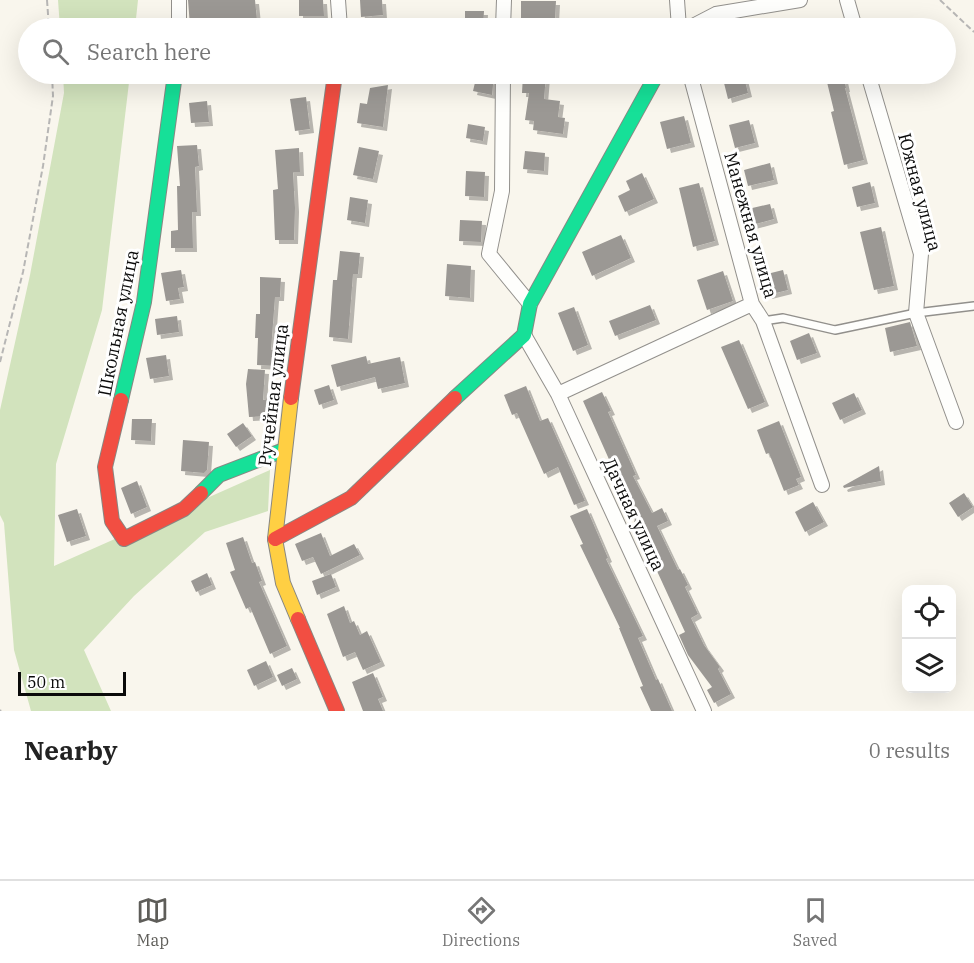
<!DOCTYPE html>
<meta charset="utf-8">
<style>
body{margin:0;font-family:"IBM Plex Serif",serif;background:#f2f2f2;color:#222}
.controls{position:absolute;right:18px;bottom:18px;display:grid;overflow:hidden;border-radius:12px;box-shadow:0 6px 24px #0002}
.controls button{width:54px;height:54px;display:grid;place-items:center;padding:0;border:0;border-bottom:2px solid #e0e0e0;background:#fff;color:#222;font:30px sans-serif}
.scale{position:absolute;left:18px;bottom:15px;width:108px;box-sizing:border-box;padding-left:6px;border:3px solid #0a0a0a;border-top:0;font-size:16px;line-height:21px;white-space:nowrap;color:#0a0a0a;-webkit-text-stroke:4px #fff;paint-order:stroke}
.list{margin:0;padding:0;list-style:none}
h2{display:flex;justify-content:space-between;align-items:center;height:78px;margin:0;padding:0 24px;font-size:26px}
h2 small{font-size:20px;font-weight:400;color:#767676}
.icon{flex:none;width:33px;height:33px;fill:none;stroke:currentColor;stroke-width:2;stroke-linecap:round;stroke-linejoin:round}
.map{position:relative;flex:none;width:974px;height:711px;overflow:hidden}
.search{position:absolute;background:#fff;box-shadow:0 6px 24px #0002;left:18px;right:18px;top:18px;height:66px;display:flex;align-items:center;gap:15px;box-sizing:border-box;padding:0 21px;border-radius:33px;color:#767676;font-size:22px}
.sheet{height:168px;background:#fff}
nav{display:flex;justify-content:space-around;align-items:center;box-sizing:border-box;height:84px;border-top:2px solid #e0e0e0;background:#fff;font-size:16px;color:#767676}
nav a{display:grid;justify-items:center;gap:3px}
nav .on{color:#5e5d59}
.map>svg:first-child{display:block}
.forest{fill:#d2e3bd}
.building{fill:#9b9894;filter:url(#shadow)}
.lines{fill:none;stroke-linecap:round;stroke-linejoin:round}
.lane-casing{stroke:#92908c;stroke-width:10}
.street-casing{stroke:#92908c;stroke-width:16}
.fast-casing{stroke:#888783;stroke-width:16}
.slow-casing{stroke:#888783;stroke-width:16}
.jam-casing{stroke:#888783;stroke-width:16}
.path{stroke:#b7b6b5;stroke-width:2;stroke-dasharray:6 3;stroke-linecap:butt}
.lane{stroke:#fefefc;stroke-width:7}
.street{stroke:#fefefc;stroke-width:14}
.fast{stroke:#16e098;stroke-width:14}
.slow{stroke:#ffcf43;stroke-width:14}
.jam{stroke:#f24e42;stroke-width:14}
.labels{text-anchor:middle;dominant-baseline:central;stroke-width:6;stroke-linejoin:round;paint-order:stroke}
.street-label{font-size:18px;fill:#0a0a0a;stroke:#fff}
</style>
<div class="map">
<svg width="974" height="711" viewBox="0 0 974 711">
<defs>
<filter id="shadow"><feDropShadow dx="4" dy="4" stdDeviation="0" flood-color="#0004"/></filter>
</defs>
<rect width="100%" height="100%" fill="#f9f6ed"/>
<!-- forest -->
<path class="forest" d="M 58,0 L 138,0 L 135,28 L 60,28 Z
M 63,74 L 130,74 L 102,310 L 56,464 L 54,566 L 270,470 L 268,511 L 205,532 L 134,596 L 84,650 L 111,711 L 31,711 L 14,650 L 4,523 L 0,515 L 0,410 L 30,275 L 64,93 Z"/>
<!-- building -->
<path class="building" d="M 188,0 L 255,0 L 257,20 L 190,26 Z
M 299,0 L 323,0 L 324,16 L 299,16 Z
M 360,0 L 382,0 L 383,15 L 361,17 Z
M 521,1 L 556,1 L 555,19 L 521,19 Z
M 465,11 L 484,11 L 483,28 L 465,28 Z
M 477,74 L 494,75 L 492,95 L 473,91 Z
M 523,74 L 546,75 L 544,99 L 560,101 L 558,117 L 565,118 L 563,134 L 533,130 L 534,121 L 525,120 L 529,93 L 522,93 Z
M 825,74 L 843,74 L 846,88 L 845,88 L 864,160 L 844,165 L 831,112 L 834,111 Z
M 744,77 L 748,93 L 728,99 L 724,83 Z
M 388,85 L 383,127 L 357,123 L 360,103 L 367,104 L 370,88 Z
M 306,97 L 310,129 L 295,131 L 290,99 Z
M 207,101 L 209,122 L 191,123 L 189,103 Z
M 684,116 L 691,143 L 667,149 L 660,122 Z
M 749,120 L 755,143 L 735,148 L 729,125 Z
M 468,124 L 485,127 L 483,141 L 466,138 Z
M 197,145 L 199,166 L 195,167 L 197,212 L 192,212 L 193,248 L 171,248 L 171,231 L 178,230 L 177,186 L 180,186 L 177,146 Z
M 359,147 L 379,151 L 373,179 L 353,175 Z
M 299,148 L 300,172 L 293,172 L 295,208 L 294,240 L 275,240 L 273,190 L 278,189 L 275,150 Z
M 525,151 L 545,153 L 544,171 L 523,169 Z
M 770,163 L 774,180 L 748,186 L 744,170 Z
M 466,171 L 485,172 L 484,197 L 465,196 Z
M 642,173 L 654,199 L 625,212 L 618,196 L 630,190 L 626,181 Z
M 870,182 L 875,203 L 857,207 L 852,187 Z
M 699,183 L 715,241 L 693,247 L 679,188 Z
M 350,197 L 368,200 L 365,223 L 347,220 Z
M 770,204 L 774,219 L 752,225 L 748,209 Z
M 460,220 L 482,221 L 481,242 L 459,241 Z
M 881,227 L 894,286 L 874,290 L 860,232 Z
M 621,235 L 631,258 L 592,276 L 582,252 Z
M 340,251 L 360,253 L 358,274 L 353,274 L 348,339 L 329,337 L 333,280 L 337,280 Z
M 447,264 L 471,266 L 470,298 L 445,296 Z
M 181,270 L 184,287 L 178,288 L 180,299 L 166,301 L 161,273 Z
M 783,270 L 788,290 L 768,295 L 763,275 Z
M 723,271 L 733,301 L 707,310 L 697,280 Z
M 260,277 L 281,278 L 280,297 L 275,297 L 271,350 L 276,350 L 276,366 L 257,365 L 258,338 L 255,338 L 256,314 L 260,314 Z
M 650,305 L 656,320 L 615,336 L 609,321 Z
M 574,307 L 588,345 L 573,351 L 558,313 Z
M 177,316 L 179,332 L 157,335 L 155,319 Z
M 910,322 L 917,346 L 890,352 L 885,328 Z
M 809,333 L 817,353 L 797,360 L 790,341 Z
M 739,340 L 765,402 L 748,409 L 721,347 Z
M 166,355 L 169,376 L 150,379 L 146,358 Z
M 366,356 L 368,364 L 400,357 L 405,383 L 378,389 L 375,377 L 337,387 L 331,365 Z
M 248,369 L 265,370 L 263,400 L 269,399 L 269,416 L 249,417 L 246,384 Z
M 329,385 L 334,400 L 319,405 L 314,390 Z
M 526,386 L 540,421 L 548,418 L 585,501 L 574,505 L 558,467 L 544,474 L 517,413 L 512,415 L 504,395 Z
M 602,392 L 611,411 L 608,412 L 636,475 L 633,476 L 652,513 L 662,508 L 668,521 L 657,526 L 678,570 L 680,569 L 688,585 L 685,587 L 698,614 L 691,618 L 704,645 L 720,667 L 718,669 L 731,694 L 714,703 L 707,690 L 712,687 L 688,655 L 679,635 L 685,632 L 634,521 L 635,520 L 622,494 L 624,493 L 583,401 Z
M 854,393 L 862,410 L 840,420 L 832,403 Z
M 132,419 L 152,419 L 151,441 L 131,440 Z
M 779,421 L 801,477 L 796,479 L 799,485 L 784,491 L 769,453 L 766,454 L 757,430 Z
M 243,423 L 252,436 L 236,447 L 227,434 Z
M 183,440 L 209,442 L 207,470 L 204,473 L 181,471 Z
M 879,466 L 881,481 L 844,488 L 843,486 Z
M 137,481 L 147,507 L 131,514 L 121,488 Z
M 964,493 L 973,507 L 958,517 L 949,503 Z
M 813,502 L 824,522 L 805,532 L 795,512 Z
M 77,509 L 86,536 L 67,542 L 58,515 Z
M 587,509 L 608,558 L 606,559 L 643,636 L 638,638 L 656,680 L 658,679 L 672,711 L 651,711 L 640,687 L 643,686 L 619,628 L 620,628 L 580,545 L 583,544 L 570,516 Z
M 321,533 L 330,556 L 354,544 L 360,555 L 321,574 L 313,557 L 302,561 L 295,544 Z
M 243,537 L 252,563 L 255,562 L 262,581 L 259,582 L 287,646 L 270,654 L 250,607 L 246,609 L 230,572 L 235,570 L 226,543 Z
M 207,573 L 212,585 L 196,592 L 191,581 Z
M 331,574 L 336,587 L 317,595 L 312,581 Z
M 344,606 L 350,623 L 354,621 L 360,635 L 367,631 L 381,662 L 363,670 L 355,652 L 343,657 L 327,614 Z
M 266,661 L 273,677 L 254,686 L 247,670 Z
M 292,668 L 297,679 L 282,686 L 277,675 Z
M 373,673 L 383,697 L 378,699 L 383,711 L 363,711 L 352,682 Z"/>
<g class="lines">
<defs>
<path id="lane" d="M 763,321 L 783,318 L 835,330 L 916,313 L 974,306"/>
<path id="street" d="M 338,0 L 340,28
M 677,0 L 679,28
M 847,0 L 855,28
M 179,28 L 179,0
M 503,28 L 504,0
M 689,28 L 716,14 L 800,0
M 503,74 L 502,191 L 489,254 L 530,304
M 690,74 L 752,304 L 763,321 L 822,485
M 868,74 L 921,254 L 916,313 L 956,422
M 524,335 L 558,394 L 704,711
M 558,394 L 752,304"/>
<path id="fast" d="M 455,398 L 524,335 L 530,304 L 657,74
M 121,400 L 144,302 L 175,74
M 201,493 L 219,475 L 284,450"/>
<path id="slow" d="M 291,398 L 275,539 L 283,583 L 298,619"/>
<path id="jam" d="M 291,398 L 335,74
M 121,400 L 105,467 L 112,521 L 124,539 L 184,509 L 201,493
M 275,539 L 351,498 L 455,398
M 298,619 L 337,711"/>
</defs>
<!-- lane casing -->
<use href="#lane" class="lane-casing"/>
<!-- street casing -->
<use href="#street" class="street-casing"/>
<!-- fast casing -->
<use href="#fast" class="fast-casing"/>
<!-- slow casing -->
<use href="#slow" class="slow-casing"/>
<!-- jam casing -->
<use href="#jam" class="jam-casing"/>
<!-- path -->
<path class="path" d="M 47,0 L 49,28
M 940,0 L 974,32
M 0,362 L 23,272 L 43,166 L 53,96 L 52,74
M 0,710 L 1,711"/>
<!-- lane -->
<use href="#lane" class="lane"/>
<!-- street -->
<use href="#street" class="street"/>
<!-- fast -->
<use href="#fast" class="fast"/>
<!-- slow -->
<use href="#slow" class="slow"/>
<!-- jam -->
<use href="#jam" class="jam"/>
</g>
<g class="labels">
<!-- street labels -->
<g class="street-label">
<text transform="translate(920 192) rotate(75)">Южная улица</text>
<text transform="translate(751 225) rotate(74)">Манежная улица</text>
<text transform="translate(118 323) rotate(-79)">Школьная улица</text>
<text transform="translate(273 395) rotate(-83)">Ручейная улица</text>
<text transform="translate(634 514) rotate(65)">Дачная улица</text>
</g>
</g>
</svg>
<div class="controls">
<button><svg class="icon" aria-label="locate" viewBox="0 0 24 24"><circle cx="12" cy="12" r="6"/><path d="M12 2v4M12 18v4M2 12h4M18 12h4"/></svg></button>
<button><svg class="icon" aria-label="layers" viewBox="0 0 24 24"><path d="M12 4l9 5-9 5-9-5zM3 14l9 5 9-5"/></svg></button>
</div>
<div class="scale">50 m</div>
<div class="search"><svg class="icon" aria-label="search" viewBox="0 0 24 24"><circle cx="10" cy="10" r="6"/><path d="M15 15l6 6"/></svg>Search here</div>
</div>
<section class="sheet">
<h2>Nearby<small>0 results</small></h2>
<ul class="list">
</ul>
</section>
<nav>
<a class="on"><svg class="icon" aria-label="map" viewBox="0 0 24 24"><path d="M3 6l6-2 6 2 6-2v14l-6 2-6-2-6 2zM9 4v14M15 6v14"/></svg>Map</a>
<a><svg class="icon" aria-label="directions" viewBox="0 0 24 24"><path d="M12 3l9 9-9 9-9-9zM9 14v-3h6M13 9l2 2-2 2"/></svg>Directions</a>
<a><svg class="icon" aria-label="saved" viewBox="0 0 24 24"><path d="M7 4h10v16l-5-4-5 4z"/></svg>Saved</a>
</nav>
